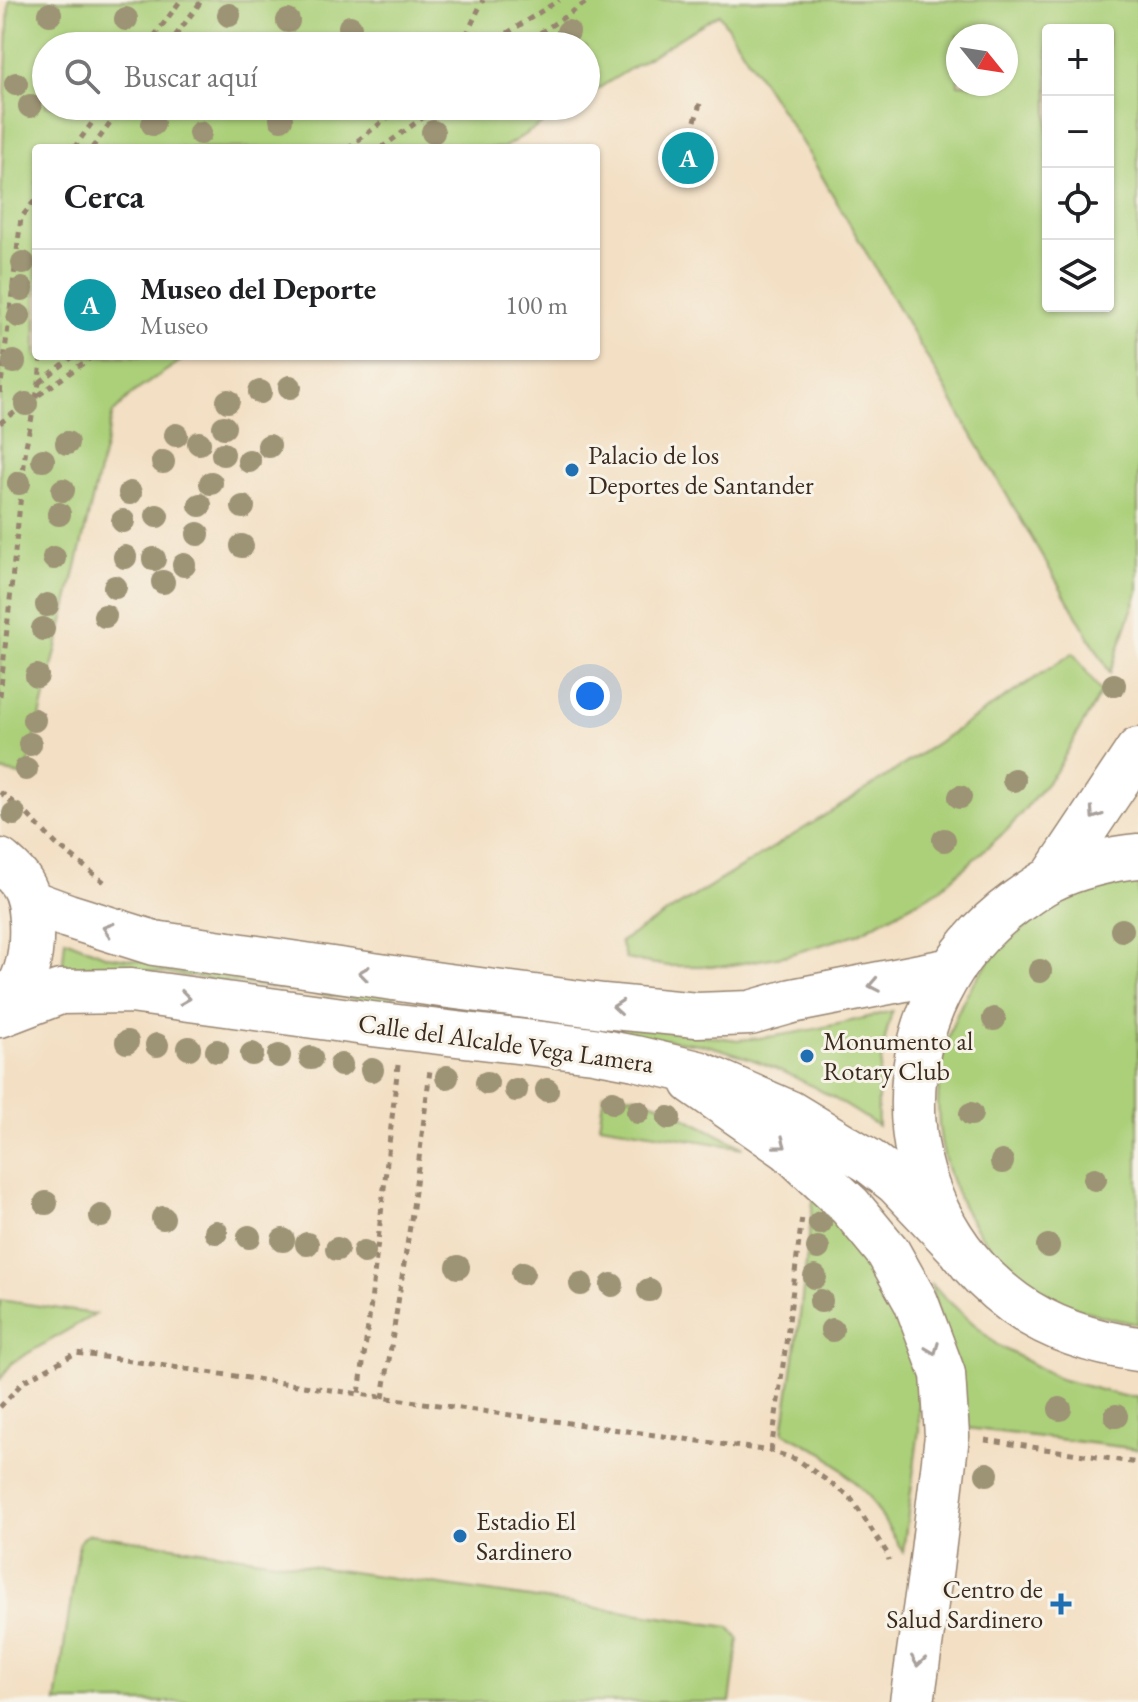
<!DOCTYPE html>
<html lang="es">
<meta charset="utf-8">
<style>
body{margin:0;font-family:"EB Garamond",serif;background:#f2f2f2;color:#202124}
.controls{position:absolute;right:24px;top:24px;display:grid;overflow:hidden;border-radius:8px;box-shadow:0 2px 6px #0004}
.controls button{width:72px;height:72px;display:grid;place-items:center;padding:0;border:0;border-bottom:2px solid #e0e0e0;background:#fff;color:#202124;font:40px sans-serif}
.compass{position:absolute;left:946px;top:24px;width:72px;height:72px;border-radius:50%;background:#fff;box-shadow:0 2px 6px #0004;rotate:120deg}
.you{position:absolute;left:590px;top:696px;width:28px;height:28px;margin:-20px;border:6px solid #fff;border-radius:50%;background:#1a73e8;box-shadow:0 0 0 12px #1a73e833}
.badge{display:grid;place-items:center;width:52px;height:52px;border-radius:50%;background:#0b8043;color:#fff;font-size:26px;font-weight:700}
.pin{position:absolute;translate:-50% -50%;border:4px solid #fff;box-shadow:0 2px 8px #0006}
.list{margin:0;padding:0;list-style:none}
h2{display:flex;justify-content:space-between;align-items:center;height:104px;margin:0;padding:0 32px;font-size:34px}
h2 small{font-size:26px;font-weight:400;color:#757577}
.list li{display:grid;grid-template-columns:52px 1fr auto;gap:24px;align-items:center;box-sizing:border-box;height:112px;padding:0 32px;border-top:2px solid #e0e0e0}
.list b{display:block;font-size:30px;white-space:nowrap}
.list p{margin:0;font-size:26px;white-space:nowrap;color:#757577}
.list em{font-size:26px;font-style:normal;color:#757577}
.icon{flex:none;width:44px;height:44px;fill:none;stroke:currentColor;stroke-width:2;stroke-linecap:round;stroke-linejoin:round}
.map{position:relative;flex:none;width:1138px;height:1702px;overflow:hidden}
.search{position:absolute;background:#fff;box-shadow:0 2px 6px #0004;left:32px;top:32px;width:568px;height:88px;display:flex;align-items:center;gap:20px;box-sizing:border-box;padding:0 28px;border-radius:44px;color:#757577;font-size:30px}
.panel{position:absolute;background:#fff;box-shadow:0 2px 6px #0004;left:32px;top:144px;width:568px;height:216px;border-radius:8px}
.map>svg:first-child{display:block}
.green{fill:#acd07a;stroke:#747d4c;stroke-width:2;fill-rule:evenodd}
.lines{fill:none;stroke-linecap:round;stroke-linejoin:round}
.minor-casing{stroke:#978470;stroke-width:47}
.major-casing{stroke:#978470;stroke-width:47}
.path{stroke:#978470;stroke-width:5;stroke-dasharray:6 6;stroke-linecap:butt}
.minor{stroke:#fff;stroke-width:44}
.major{stroke:#fff;stroke-width:44}
.tree{fill:#9d9375}
.oneway{stroke:#a79f9a}
.poi-dot{fill:#1f6fb2;stroke:#f7f3e8;stroke-width:3}
.labels{text-anchor:middle;dominant-baseline:central;stroke-width:6;stroke-linejoin:round;paint-order:stroke}
.poi-label{font-size:26px;fill:#3b2a1e;stroke:#f7f3e8;text-anchor:start}
.street-label{font-size:26px;fill:#3b2a1e;stroke:#f7f3e8}
</style>
<div class="map">
<svg width="1138" height="1702" viewBox="0 0 1138 1702">
<rect width="100%" height="100%" fill="#f7f3e8"/>
<filter id="ink" filterUnits="userSpaceOnUse"><feTurbulence type="fractalNoise" baseFrequency=".0125" numOctaves="2"/><feDisplacementMap in="SourceGraphic" scale="16" xChannelSelector="R" yChannelSelector="G"/><feConvolveMatrix kernelMatrix="1 2 1 2 8 2 1 2 1" color-interpolation-filters="sRGB"/></filter>
<filter id="wash" filterUnits="userSpaceOnUse"><feTurbulence type="fractalNoise" baseFrequency=".006" numOctaves="4" result="noise"/><feDisplacementMap in="SourceGraphic" scale="32" xChannelSelector="R" yChannelSelector="G"/><feGaussianBlur stdDeviation="1.8" result="paint"/><feColorMatrix in="noise" values="0 0 0 0 0 0 0 0 0 0 0 0 0 0 0 0 0 1.4 0 .05"/><feComposite in="paint" operator="in"/></filter>
<g filter="url(#wash)">
<rect width="100%" height="100%" fill="#f3dfc3"/>
<!-- green -->
<path class="green" d="M 9,0 L 1138,0 L 1138,592 L 1110,673 L 809,154 L 719,14 L 586,96 L 586,46 L 46,46 L 46,106 L 571,106 L 503,148 L 36,148 L 36,356 L 188,356 L 133,393 L 113,413 L 26,776 L 0,771 L 0,225 ZM 1048,30 L 1108,30 L 1108,306 L 1048,306 ZM 958,36 L 1006,36 L 1006,84 L 958,84 Z
M 1073,653 L 1101,692 L 1055,773 L 1008,829 L 939,890 L 857,934 L 788,955 L 726,966 L 668,966 L 626,959 L 620,942 L 858,795 Z
M 1138,882 L 1138,1324 C 1089,1316 1044,1299 1008,1265 C 903,1169 919,997 1037,919 C 1066,899 1102,885 1138,882 Z
M 65,939 L 107,956 L 394,996 L 393,1004 L 106,965 L 85,966 L 62,971 Z
M 460,1003 L 738,1040 C 791,1036 841,1024 892,1011 C 881,1049 876,1086 878,1126 C 819,1087 774,1063 706,1045 L 460,1012 Z
M 604,1093 L 635,1096 L 659,1104 L 744,1148 L 599,1125 Z
M 814,1193 L 883,1278 L 908,1335 L 918,1389 L 919,1430 L 903,1552 L 869,1496 L 824,1453 L 783,1432 L 799,1324 Z
M 931,1285 L 997,1345 L 1060,1379 L 1123,1396 L 1138,1396 L 1138,1449 L 967,1428 Z
M 0,1300 L 95,1314 L 13,1362 L 0,1379 Z
M 90,1534 L 729,1627 L 739,1639 L 730,1702 L 56,1702 L 79,1544 L 82,1538 Z"/>
</g>
<g filter="url(#ink)">
<g class="lines">
<defs>
<path id="minor" d="M 693,1082 L 789,1149 L 850,1206 L 888,1252 L 916,1302 L 943,1374 L 947,1436 L 931,1568 L 912,1702"/>
<path id="major" d="M 1138,856 C 1113,858 1073,868 1050,880 C 1038,886 1026,895 1015,903 C 879,1002 879,1204 1014,1303 C 1051,1330 1094,1343 1138,1349
M 0,861 C 7,867 17,875 22,884 C 29,895 30,907 31,920 C 33,960 26,984 0,1014
M 1052,879 L 1138,750
M 30,902 L 68,916 L 154,943 L 441,985 L 603,1006 L 697,1015 L 750,1013 L 792,1001 L 951,970
M 0,1015 L 60,992 L 131,991 L 372,1024 L 593,1050 L 635,1058 L 698,1073 L 790,1113 L 869,1161 L 897,1183 L 960,1249"/>
</defs>
<!-- minor casing -->
<use href="#minor" class="minor-casing"/>
<!-- major casing -->
<use href="#major" class="major-casing"/>
<!-- path -->
<path class="path" d="M 147,46 L 181,0
M 168,46 L 202,0
M 461,46 L 483,0
M 487,46 L 559,0
M 520,46 L 590,0
M 695,121 L 701,100
M 74,148 L 104,106
M 92,148 L 123,106
M 348,148 L 403,106
M 381,148 L 439,106
M 40,382 L 74,356
M 0,393 L 21,218 L 36,199
M 0,423 L 93,356
M 0,696 L 26,446 L 39,383 L 41,356
M 0,792 L 25,812 L 56,844 L 104,882
M 398,1065 L 370,1311 L 359,1394 L 771,1451 L 798,1460 L 850,1497 L 887,1553 L 889,1560
M 383,1398 L 413,1207 L 430,1070
M 0,1407 L 24,1381 L 76,1353 L 359,1394
M 985,1440 L 1138,1463
M 771,1451 L 788,1329 L 802,1217"/>
<!-- minor -->
<use href="#minor" class="minor"/>
<!-- major -->
<use href="#major" class="major"/>
</g>
<!-- trees -->
<g class="tree">
<circle cx="50" cy="14" r="12"/>
<circle cx="229" cy="15" r="12"/>
<circle cx="126" cy="19" r="12"/>
<circle cx="288" cy="21" r="12"/>
<circle cx="350" cy="27" r="12"/>
<circle cx="568" cy="32" r="12"/>
<circle cx="16" cy="84" r="12"/>
<circle cx="30" cy="106" r="12"/>
<circle cx="281" cy="119" r="12"/>
<circle cx="153" cy="124" r="12"/>
<circle cx="433" cy="132" r="12"/>
<circle cx="200" cy="133" r="12"/>
<circle cx="23" cy="263" r="12"/>
<circle cx="22" cy="289" r="12"/>
<circle cx="19" cy="316" r="12"/>
<circle cx="14" cy="362" r="12"/>
<circle cx="290" cy="387" r="12"/>
<circle cx="260" cy="392" r="12"/>
<circle cx="228" cy="401" r="12"/>
<circle cx="26" cy="404" r="12"/>
<circle cx="224" cy="427" r="12"/>
<circle cx="176" cy="435" r="12"/>
<circle cx="67" cy="443" r="12"/>
<circle cx="199" cy="443" r="12"/>
<circle cx="269" cy="446" r="12"/>
<circle cx="223" cy="454" r="12"/>
<circle cx="43" cy="460" r="12"/>
<circle cx="249" cy="461" r="12"/>
<circle cx="163" cy="462" r="12"/>
<circle cx="19" cy="483" r="12"/>
<circle cx="211" cy="483" r="12"/>
<circle cx="63" cy="490" r="12"/>
<circle cx="130" cy="493" r="12"/>
<circle cx="200" cy="505" r="12"/>
<circle cx="243" cy="507" r="12"/>
<circle cx="59" cy="514" r="12"/>
<circle cx="157" cy="516" r="12"/>
<circle cx="123" cy="521" r="12"/>
<circle cx="198" cy="534" r="12"/>
<circle cx="242" cy="546" r="12"/>
<circle cx="125" cy="557" r="12"/>
<circle cx="54" cy="558" r="12"/>
<circle cx="154" cy="559" r="12"/>
<circle cx="184" cy="565" r="12"/>
<circle cx="163" cy="582" r="12"/>
<circle cx="115" cy="587" r="12"/>
<circle cx="47" cy="605" r="12"/>
<circle cx="105" cy="616" r="12"/>
<circle cx="43" cy="629" r="12"/>
<circle cx="37" cy="676" r="12"/>
<circle cx="1114" cy="685" r="12"/>
<circle cx="34" cy="720" r="12"/>
<circle cx="30" cy="744" r="12"/>
<circle cx="26" cy="769" r="12"/>
<circle cx="1014" cy="780" r="12"/>
<circle cx="960" cy="797" r="12"/>
<circle cx="14" cy="814" r="12"/>
<circle cx="944" cy="840" r="12"/>
<circle cx="1122" cy="930" r="12"/>
<circle cx="1040" cy="971" r="12"/>
<circle cx="994" cy="1019" r="12"/>
<circle cx="127" cy="1042" r="12"/>
<circle cx="157" cy="1045" r="12"/>
<circle cx="189" cy="1048" r="12"/>
<circle cx="217" cy="1051" r="12"/>
<circle cx="252" cy="1054" r="12"/>
<circle cx="279" cy="1056" r="12"/>
<circle cx="311" cy="1058" r="12"/>
<circle cx="341" cy="1065" r="12"/>
<circle cx="372" cy="1070" r="12"/>
<circle cx="447" cy="1077" r="12"/>
<circle cx="487" cy="1083" r="12"/>
<circle cx="516" cy="1090" r="12"/>
<circle cx="547" cy="1090" r="12"/>
<circle cx="613" cy="1102" r="12"/>
<circle cx="638" cy="1112" r="12"/>
<circle cx="971" cy="1114" r="12"/>
<circle cx="669" cy="1118" r="12"/>
<circle cx="1002" cy="1162" r="12"/>
<circle cx="1095" cy="1179" r="12"/>
<circle cx="46" cy="1203" r="12"/>
<circle cx="101" cy="1216" r="12"/>
<circle cx="163" cy="1218" r="12"/>
<circle cx="820" cy="1223" r="12"/>
<circle cx="216" cy="1232" r="12"/>
<circle cx="249" cy="1237" r="12"/>
<circle cx="283" cy="1240" r="12"/>
<circle cx="307" cy="1244" r="12"/>
<circle cx="1048" cy="1246" r="12"/>
<circle cx="818" cy="1248" r="12"/>
<circle cx="337" cy="1249" r="12"/>
<circle cx="364" cy="1252" r="12"/>
<circle cx="458" cy="1267" r="12"/>
<circle cx="523" cy="1273" r="12"/>
<circle cx="815" cy="1277" r="12"/>
<circle cx="581" cy="1284" r="12"/>
<circle cx="612" cy="1285" r="12"/>
<circle cx="649" cy="1290" r="12"/>
<circle cx="821" cy="1301" r="12"/>
<circle cx="832" cy="1330" r="12"/>
<circle cx="1060" cy="1409" r="12"/>
<circle cx="1116" cy="1416" r="12"/>
<circle cx="987" cy="1474" r="12"/>
</g>
<!-- one-way arrows -->
<defs><path id="oneway-chevron" d="M-2-3.5L2.5 0L-2 3.5" fill="none" stroke-width="1.6" stroke-linecap="round" stroke-linejoin="round" transform="scale(2)"/></defs>
<g class="oneway">
<use href="#oneway-chevron" transform="translate(1095 814) rotate(124)"/>
<use href="#oneway-chevron" transform="translate(108 929) rotate(-163)"/>
<use href="#oneway-chevron" transform="translate(364 973) rotate(-172)"/>
<use href="#oneway-chevron" transform="translate(874 985) rotate(169)"/>
<use href="#oneway-chevron" transform="translate(185 998) rotate(8)"/>
<use href="#oneway-chevron" transform="translate(618 1007) rotate(-175)"/>
<use href="#oneway-chevron" transform="translate(781 1144) rotate(37)"/>
<use href="#oneway-chevron" transform="translate(933 1349) rotate(69)"/>
<use href="#oneway-chevron" transform="translate(918 1661) rotate(98)"/>
</g>
</g>
<!-- markers -->
<g class="poi-dot">
<circle cx="572" cy="470" r="8"/>
<circle cx="807" cy="1056" r="8"/>
<circle cx="460" cy="1536" r="8"/>
<path d="M1057 1592h8v8h8v8h-8v8h-8v-8h-8v-8h8z"/>
</g>
<g class="labels">
<!-- poi labels -->
<g class="poi-label">
<text x="588" y="455">Palacio de los<tspan x="588" dy="30">Deportes de Santander</tspan></text>
<text x="823" y="1041">Monumento al<tspan x="823" dy="30">Rotary Club</tspan></text>
<text x="476" y="1521">Estadio El<tspan x="476" dy="30">Sardinero</tspan></text>
<text x="1043" y="1589" text-anchor="end">Centro de<tspan x="1043" dy="30">Salud Sardinero</tspan></text>
</g>
<!-- street labels -->
<g class="street-label">
<text transform="translate(506 1043) rotate(8)">Calle del Alcalde Vega Lamera</text>
</g>
</g>
</svg>
<div class="controls">
<button>+</button>
<button>−</button>
<button><svg class="icon" aria-label="locate" viewBox="0 0 24 24"><circle cx="12" cy="12" r="6"/><path d="M12 2v4M12 18v4M2 12h4M18 12h4"/></svg></button>
<button><svg class="icon" aria-label="layers" viewBox="0 0 24 24"><path d="M12 4l9 5-9 5-9-5zM3 14l9 5 9-5"/></svg></button>
</div>
<svg class="compass" viewBox="-18 -18 36 36"><path d="M0-13l5 13h-10z" fill="#e53935"/><path d="M0 13l5-13h-10z" fill="#757577"/></svg>
<div class="you"></div>
<div class="pin badge" style="left:688px;top:158px;background:#0f9aa8">A</div>
<div class="search"><svg class="icon" aria-label="search" viewBox="0 0 24 24"><circle cx="10" cy="10" r="6"/><path d="M15 15l6 6"/></svg>Buscar aquí</div>
<section class="panel">
<h2>Cerca<small></small></h2>
<ul class="list">
<li><span class="badge" style="background:#0f9aa8">A</span><div><b>Museo del Deporte</b><p>Museo</p></div><em>100 m</em></li>
</ul>
</section>
</div>
